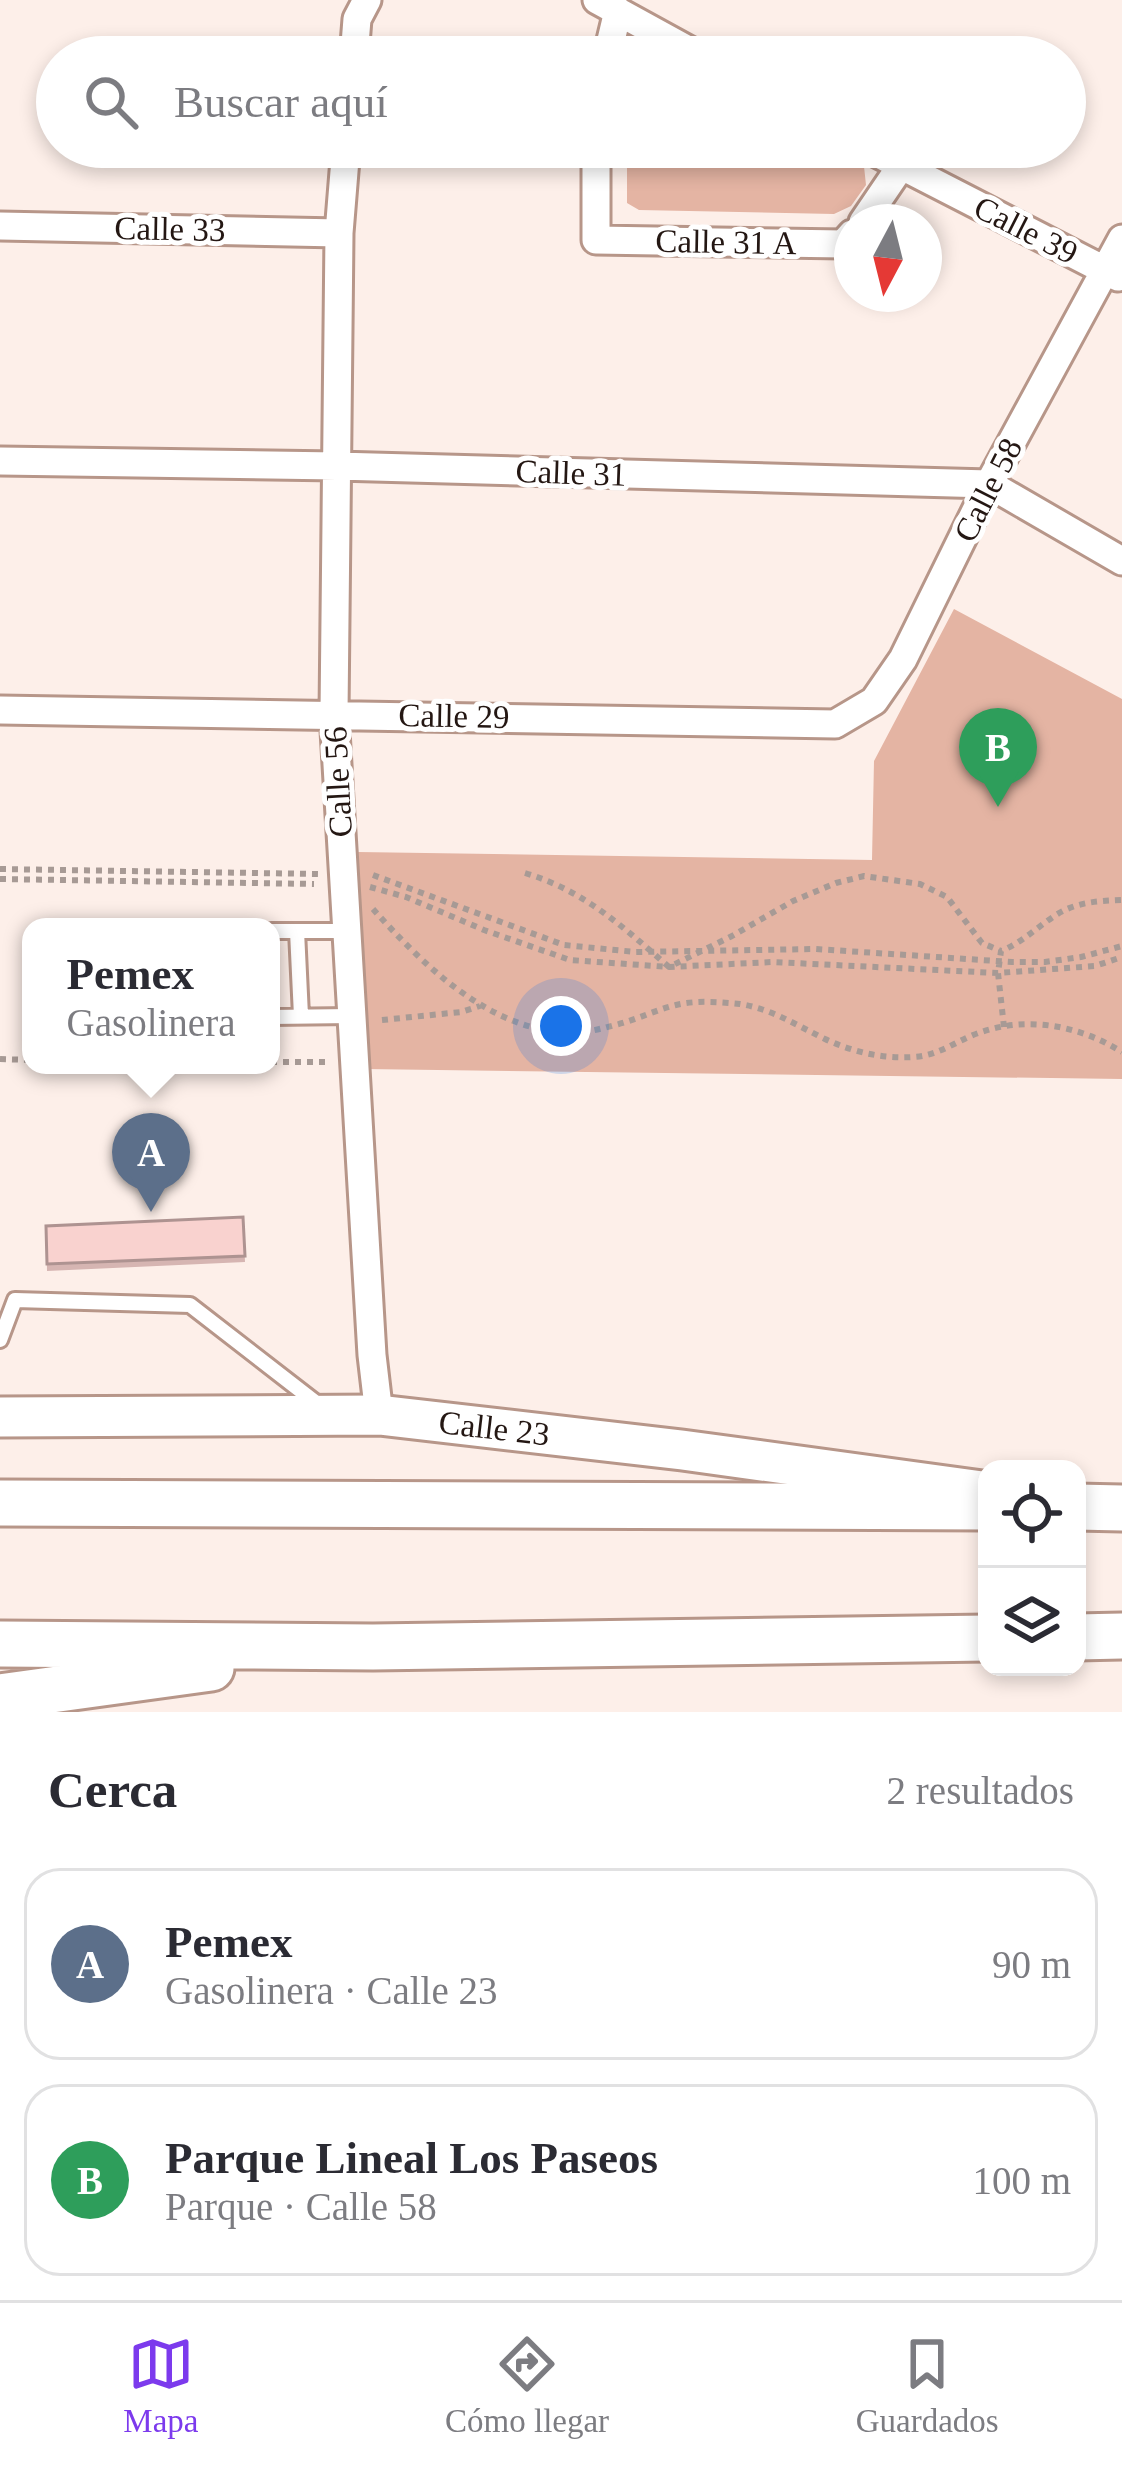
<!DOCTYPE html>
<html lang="es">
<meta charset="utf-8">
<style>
body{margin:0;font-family:Georgia,serif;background:#f2f2f3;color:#2b2b33}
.controls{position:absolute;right:36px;bottom:36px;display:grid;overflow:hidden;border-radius:24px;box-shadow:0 6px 18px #0003}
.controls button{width:108px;height:108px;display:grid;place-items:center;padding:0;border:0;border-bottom:3px solid #e1e1e2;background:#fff;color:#2b2b33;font:60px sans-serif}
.compass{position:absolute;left:834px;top:204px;width:108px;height:108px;border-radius:50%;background:#fff;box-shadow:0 6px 18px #0003;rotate:187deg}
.you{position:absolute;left:561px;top:1026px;width:42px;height:42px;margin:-30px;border:9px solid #fff;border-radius:50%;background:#1a73e8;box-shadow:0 0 0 18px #1a73e833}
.badge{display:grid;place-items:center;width:78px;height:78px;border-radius:50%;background:#7c3aed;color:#fff;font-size:39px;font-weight:700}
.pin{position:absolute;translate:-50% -99px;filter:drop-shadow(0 3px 6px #0008)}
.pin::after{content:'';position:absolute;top:63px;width:42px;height:36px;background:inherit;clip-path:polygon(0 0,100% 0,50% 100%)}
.popup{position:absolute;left:22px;top:918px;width:258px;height:156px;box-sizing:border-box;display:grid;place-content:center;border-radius:24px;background:#fff;filter:drop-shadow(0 3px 9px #0005);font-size:39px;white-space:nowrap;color:#7c7c81}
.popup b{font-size:45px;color:#2b2b33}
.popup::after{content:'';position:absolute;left:50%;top:100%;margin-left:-24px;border:24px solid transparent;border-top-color:#fff}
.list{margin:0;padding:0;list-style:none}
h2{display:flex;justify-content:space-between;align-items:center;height:156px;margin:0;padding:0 48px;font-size:51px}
h2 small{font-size:39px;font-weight:400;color:#7c7c81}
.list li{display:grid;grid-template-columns:78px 1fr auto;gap:36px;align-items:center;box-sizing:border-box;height:192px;margin:0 24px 24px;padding:0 24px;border:3px solid #e1e1e2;border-radius:36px}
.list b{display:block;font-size:45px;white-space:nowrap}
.list p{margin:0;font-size:39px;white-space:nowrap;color:#7c7c81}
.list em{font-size:39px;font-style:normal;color:#7c7c81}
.icon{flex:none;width:66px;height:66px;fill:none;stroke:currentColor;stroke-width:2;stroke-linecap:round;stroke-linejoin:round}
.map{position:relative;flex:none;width:1122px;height:1712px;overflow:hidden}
.search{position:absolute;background:#fff;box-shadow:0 6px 18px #0003;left:36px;right:36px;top:36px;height:132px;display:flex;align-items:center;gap:30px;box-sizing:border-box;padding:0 42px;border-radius:66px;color:#7c7c81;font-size:45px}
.sheet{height:588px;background:#fff}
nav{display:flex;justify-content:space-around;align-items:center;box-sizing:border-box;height:168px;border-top:3px solid #e1e1e2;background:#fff;font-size:33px;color:#7c7c81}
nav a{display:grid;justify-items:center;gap:6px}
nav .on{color:#7c3aed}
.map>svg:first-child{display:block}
.green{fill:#e4b4a3}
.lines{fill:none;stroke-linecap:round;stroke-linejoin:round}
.service-casing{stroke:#b79689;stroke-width:20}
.minor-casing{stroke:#b79689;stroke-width:33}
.secondary-casing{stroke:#b79689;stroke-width:45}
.trunk-casing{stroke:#b79689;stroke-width:51}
.path{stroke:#a79a95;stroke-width:6;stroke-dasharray:6 6;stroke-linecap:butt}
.service{stroke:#fff;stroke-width:14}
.minor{stroke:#fff;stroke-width:27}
.secondary{stroke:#fff;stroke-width:39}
.trunk{stroke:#fff;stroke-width:45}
.wall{fill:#d6b5b2}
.building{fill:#f9d2cf;stroke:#ae9391;stroke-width:3}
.labels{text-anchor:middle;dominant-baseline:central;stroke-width:10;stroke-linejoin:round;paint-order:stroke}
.street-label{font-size:33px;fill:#241713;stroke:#fff}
</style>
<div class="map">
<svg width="1122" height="1712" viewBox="0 0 1122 1712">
<rect width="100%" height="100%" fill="#fdefe9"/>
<!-- green -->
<path class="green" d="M 627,147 L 844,147 L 863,157 L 866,185 L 851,206 L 834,214 L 639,210 L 627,203 Z
M 954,609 L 1122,699 L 1122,1079 L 365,1069 L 358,852 L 872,860 L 874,761 Z"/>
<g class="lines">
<defs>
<path id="service" d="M 271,931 L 347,931
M 297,931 L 301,1016
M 271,1017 L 352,1016
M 0,1340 L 15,1300 L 190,1305 L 319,1405"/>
<path id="minor" d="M 597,0 L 701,57
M 354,57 L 357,19 L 367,0
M 607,57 L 618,11
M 346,147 L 339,233 L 334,714 L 372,1355 L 379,1415
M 596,147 L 596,240 L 843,244 L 852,234
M 865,147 L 1118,277
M 863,222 L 901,166
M 0,226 L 339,233
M 0,461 L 337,466 L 989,484 L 1122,561
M 0,710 L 835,724 L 874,701 L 903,659 L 989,484 L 1122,239"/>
<g id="secondary">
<path id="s1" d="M 0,1417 L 379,1415 L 682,1450 L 982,1491"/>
</g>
<path id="trunk" d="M 0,1503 L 987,1507
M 1077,1507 L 1122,1508
M 1077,1637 L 1122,1636
M 0,1644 L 373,1647 L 987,1638
M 0,1697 L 211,1668"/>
</defs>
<!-- service casing -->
<use href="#service" class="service-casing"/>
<!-- minor casing -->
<use href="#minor" class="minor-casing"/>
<!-- secondary casing -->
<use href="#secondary" class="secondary-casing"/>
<!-- trunk casing -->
<use href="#trunk" class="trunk-casing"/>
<!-- path -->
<path class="path" d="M 0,869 L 318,874
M 525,873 C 585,891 623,927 669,967 L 732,936 L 793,901 L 836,883 L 864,876 L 920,884 L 947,897 L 982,943 L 1001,951
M 373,875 L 564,945 L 636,952 L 816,949 L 1012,962 L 1045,962 L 1081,957 L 1122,946
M 0,879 L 314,884
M 370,887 L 406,897 L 484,930 L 570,960 L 669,967 L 773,962 L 998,973 L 1095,966 L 1122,957
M 373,909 C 424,966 489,1030 570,1033 C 585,1033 600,1029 615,1025 C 636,1020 655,1010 676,1005 C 696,1000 720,1002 740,1004 C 772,1009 796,1025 825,1039 C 853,1052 882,1059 913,1057 C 936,1056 952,1044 973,1035 C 1023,1015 1077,1024 1122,1052
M 382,1020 L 461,1012 L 480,1006
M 1004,1027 L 998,973 L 1001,951 C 1021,943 1035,929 1053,917 C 1074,902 1097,901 1122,900
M 0,1059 L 31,1060
M 271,1062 L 328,1062"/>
<!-- service -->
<use href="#service" class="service"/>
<!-- minor -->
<use href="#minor" class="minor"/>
<!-- secondary -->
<use href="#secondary" class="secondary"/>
<!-- trunk -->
<use href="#trunk" class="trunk"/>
</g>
<!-- wall -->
<path class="wall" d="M 243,1217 L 245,1262 L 47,1271 L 46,1226 Z"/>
<!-- building -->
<path class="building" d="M 243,1217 L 245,1256 L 47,1264 L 46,1226 Z"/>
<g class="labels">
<!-- street labels -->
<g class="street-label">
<text transform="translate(170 229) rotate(1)">Calle 33</text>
<text transform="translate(1026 230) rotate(27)">Calle 39</text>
<text transform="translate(726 242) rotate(1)">Calle 31 A</text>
<text transform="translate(571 473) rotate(2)">Calle 31</text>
<text transform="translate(988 490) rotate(-63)">Calle 58</text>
<text transform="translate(454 716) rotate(1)">Calle 29</text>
<text transform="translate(338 782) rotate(-93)">Calle 56</text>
<text stroke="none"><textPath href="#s1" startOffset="495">Calle 23</textPath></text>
</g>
</g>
</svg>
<div class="controls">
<button><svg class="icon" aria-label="locate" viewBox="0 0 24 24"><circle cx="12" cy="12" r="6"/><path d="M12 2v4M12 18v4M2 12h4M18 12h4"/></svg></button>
<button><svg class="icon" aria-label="layers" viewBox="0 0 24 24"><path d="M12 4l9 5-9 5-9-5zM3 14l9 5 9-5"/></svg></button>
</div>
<svg class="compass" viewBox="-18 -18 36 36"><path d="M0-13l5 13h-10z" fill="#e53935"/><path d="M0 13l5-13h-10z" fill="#7c7c81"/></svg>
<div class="you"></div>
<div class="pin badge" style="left:151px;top:1212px;background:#5c6f8a">A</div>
<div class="popup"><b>Pemex</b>Gasolinera</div>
<div class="pin badge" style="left:998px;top:807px;background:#2e9e5b">B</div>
<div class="search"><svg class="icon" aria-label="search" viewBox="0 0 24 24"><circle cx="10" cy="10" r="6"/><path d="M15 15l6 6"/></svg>Buscar aquí</div>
</div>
<section class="sheet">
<h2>Cerca<small>2 resultados</small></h2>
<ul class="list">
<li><span class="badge" style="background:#5c6f8a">A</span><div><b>Pemex</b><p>Gasolinera · Calle 23</p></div><em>90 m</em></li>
<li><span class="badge" style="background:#2e9e5b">B</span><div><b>Parque Lineal Los Paseos</b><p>Parque · Calle 58</p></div><em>100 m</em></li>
</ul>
</section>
<nav>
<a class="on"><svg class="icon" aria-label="map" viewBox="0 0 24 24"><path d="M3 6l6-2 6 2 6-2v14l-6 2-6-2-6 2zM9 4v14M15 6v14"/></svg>Mapa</a>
<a><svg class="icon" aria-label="directions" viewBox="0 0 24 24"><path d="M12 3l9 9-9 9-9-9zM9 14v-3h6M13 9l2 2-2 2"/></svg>Cómo llegar</a>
<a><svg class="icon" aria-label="saved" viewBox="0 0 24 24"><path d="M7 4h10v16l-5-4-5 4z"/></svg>Guardados</a>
</nav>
